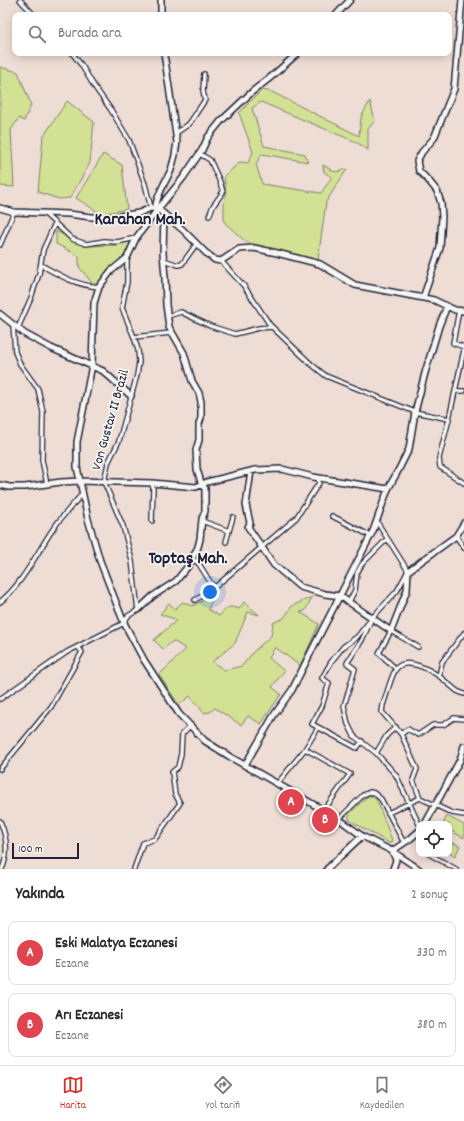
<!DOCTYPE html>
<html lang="tr">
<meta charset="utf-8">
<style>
body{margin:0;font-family:Dekko,sans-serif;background:#f7f7f7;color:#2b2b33}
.controls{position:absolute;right:12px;bottom:12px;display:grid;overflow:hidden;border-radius:8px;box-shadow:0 2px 10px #0003}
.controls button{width:36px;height:36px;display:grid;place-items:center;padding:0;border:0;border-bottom:1px solid #e1e1e2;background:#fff;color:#2b2b33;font:20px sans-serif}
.scale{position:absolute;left:12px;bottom:10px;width:67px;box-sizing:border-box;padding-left:4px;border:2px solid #22223b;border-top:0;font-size:11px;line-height:14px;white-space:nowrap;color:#22223b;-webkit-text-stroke:3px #f6f6f2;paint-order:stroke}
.you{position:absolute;left:210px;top:592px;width:14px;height:14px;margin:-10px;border:3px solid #fff;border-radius:50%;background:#1a73e8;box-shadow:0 0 0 6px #1a73e833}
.badge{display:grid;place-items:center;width:26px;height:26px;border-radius:50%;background:#d93025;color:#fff;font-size:13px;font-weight:700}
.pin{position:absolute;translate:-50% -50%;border:2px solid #fff;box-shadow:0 1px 4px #0006}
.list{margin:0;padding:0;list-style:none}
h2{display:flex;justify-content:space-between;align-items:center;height:52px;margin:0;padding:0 16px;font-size:17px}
h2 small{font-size:13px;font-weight:400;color:#7c7c81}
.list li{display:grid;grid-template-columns:26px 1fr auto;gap:12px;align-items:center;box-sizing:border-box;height:64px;margin:0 8px 8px;padding:0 8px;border:1px solid #e1e1e2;border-radius:8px}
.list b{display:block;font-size:15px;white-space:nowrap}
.list p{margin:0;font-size:13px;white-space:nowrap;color:#7c7c81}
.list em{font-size:13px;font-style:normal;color:#7c7c81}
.icon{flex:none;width:22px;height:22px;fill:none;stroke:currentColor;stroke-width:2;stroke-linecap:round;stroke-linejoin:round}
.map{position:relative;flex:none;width:464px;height:869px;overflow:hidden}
.search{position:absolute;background:#fff;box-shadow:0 2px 10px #0003;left:12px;right:12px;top:12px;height:44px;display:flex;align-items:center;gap:10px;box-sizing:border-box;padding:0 14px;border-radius:8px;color:#7c7c81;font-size:15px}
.sheet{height:196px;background:#fff}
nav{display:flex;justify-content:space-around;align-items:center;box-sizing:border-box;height:56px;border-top:1px solid #e1e1e2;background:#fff;font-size:11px;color:#7c7c81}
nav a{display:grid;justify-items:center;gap:2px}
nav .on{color:#d93025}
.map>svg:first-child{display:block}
.green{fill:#d3e194;stroke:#7a8268}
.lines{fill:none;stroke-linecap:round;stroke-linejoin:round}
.street-casing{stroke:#22223b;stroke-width:6}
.secondary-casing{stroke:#22223b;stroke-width:8}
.street{stroke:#f6f6f2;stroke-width:3.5}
.secondary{stroke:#f6f6f2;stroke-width:5}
.labels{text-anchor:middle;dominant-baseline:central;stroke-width:3.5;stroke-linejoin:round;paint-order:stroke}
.street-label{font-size:14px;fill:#22223b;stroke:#f6f6f2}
.district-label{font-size:18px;font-weight:bold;fill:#22223b;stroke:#f6f6f2}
</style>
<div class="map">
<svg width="464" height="869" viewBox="0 0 464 869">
<rect width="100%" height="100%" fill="#eeddd5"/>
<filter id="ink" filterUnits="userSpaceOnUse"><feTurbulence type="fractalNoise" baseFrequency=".025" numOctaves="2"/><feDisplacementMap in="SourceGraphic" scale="8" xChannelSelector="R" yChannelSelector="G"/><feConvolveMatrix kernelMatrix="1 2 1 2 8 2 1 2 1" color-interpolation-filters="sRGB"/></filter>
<g filter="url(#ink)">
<!-- green -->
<path class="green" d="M 0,67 L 18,72 L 31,105 L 24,121 L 19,118 L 11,130 L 14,187 L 0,186 Z
M 262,90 L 272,92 L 359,136 L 361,117 L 370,101 L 375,121 L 368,129 L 368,150 L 356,142 L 261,102 L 252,108 L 264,146 L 305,154 L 308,162 L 262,154 L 256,164 L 262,184 L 321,193 L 332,177 L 324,172 L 323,165 L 335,172 L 347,169 L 326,202 L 318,260 L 246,242 L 224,222 L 224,202 L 226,195 L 224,176 L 240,162 L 248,163 L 253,152 L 239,113 Z
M 67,101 L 94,122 L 90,163 L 70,198 L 59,199 L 38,192 L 43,137 Z
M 103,154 L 122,165 L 127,209 L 101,214 L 76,198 Z
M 56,231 L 86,246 L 117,245 L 133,238 L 127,258 L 99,287 L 93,284 L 79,267 L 79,256 L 56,244 Z
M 215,595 L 208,609 L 219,616 C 228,607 227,605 239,609 L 244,602 L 259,615 L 248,612 L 235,643 L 212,662 L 225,670 L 242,666 L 254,651 L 271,636 L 273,623 L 284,618 L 292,606 L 312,597 L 305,611 L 300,612 L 319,624 L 300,666 L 275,647 L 269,658 L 284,671 L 272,687 L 281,694 L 261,724 L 248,716 L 241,725 L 215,708 L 210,712 L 204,713 L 190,696 L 179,705 L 159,675 L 186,649 L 173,641 L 163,649 L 154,640 L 177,620 L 160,614 L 169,603 L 175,609 L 183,602 L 192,606 Z
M 368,796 L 373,796 L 377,801 L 392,840 L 391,843 L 389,843 L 349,820 L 349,814 Z
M 447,816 L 464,825 L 464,838 L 449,830 L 449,824 L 443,824 Z
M 449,841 L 460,846 L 455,856 L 449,852 Z"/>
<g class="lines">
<defs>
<path id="street" d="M 20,0 L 34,15
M 72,53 L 82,66 L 94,86 L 111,110 L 129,140 L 145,184 L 151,208
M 176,133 L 189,124 L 205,100 L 203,91 L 204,74
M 200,154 L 210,160 L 220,182 L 223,192 L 213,206 L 209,216
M 45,214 L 72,239 L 86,244 L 104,241 L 117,242 L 136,238
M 0,245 L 14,212
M 164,260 L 178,265 L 182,264 L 197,243
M 221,261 L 244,286 L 270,325 L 311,364 L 326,376 L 415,412 L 449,419 L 464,350
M 41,265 C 61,276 75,285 99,287
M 459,310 L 453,343 L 464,347 L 464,350
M 168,316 L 181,312 L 210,326 L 235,334 L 259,328 L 272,327
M 13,325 L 15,352 L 20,364 L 38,389 L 43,412 L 42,460 L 47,484
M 18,328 L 31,298 L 39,274 L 43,250 L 55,223
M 134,337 L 171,333
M 456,391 L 464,391
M 449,419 L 439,458 L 440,467 L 464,483
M 152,483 L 153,488 L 152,521
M 332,516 L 371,536
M 202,521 L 229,531 L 226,542
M 229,531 L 233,517
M 456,536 L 464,548
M 192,558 L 199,564 L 212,585 L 215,587 L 296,518 L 319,483 L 318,478
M 195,600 L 209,592 L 213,587
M 0,602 C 21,586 37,553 51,532 C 60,518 72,506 83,493
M 349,602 L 355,590 L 357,573 L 362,564 L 387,539
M 372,618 L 397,591 L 408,571 L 377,522
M 464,633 L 442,662 L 439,676 L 457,691 L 464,694
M 396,669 L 379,653 L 391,631 L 418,647
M 0,699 L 67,652 L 124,623 L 128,616 L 138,610 L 132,561 L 123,526 L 104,482 L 108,463 L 119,441 L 137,375 L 139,362 L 138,350 L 134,337 L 122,308 L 127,282 L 127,258
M 401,734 L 408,729 L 418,735 L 433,725 L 443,725 L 454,718 L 464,719
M 362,741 L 357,748 L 312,724 L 322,706 L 329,683 L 322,678 L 331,662 L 343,647 L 357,637 L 372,618 L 362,640 L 347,663 L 355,669 L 344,706 L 348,724 L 354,736 L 376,753 L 387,735 L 396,727
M 305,749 L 318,728
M 376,753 L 396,775 L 419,824
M 0,769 L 51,707 L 82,652 L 78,647
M 277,784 L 305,749 L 350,774 L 324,810
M 420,798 L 413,780 L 417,769 L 401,734 L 382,712 L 383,705 C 386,697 391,676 396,669 C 405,656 430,670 439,676
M 388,813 L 420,798 L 452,813 L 464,815
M 339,819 L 363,795 L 370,792 L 374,793 L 381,799 L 404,843
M 0,821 C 7,837 9,853 2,869
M 429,854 L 456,869
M 134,869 L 143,843 L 155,839 L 180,803 L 175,794 L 172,772 L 178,767 L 181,754 L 182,734 L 190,726"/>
<path id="secondary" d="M 161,15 L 161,0
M 336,15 L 350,0
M 298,53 L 271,77 L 253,91 L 221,121 L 208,137 L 202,150 L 183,178 L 158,209 L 136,238 L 127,258 L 111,271 L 99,287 L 94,303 L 92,365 L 77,442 L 77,467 L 88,519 L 100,561 L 124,623 L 144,660 L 179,714 L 205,741 L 232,758 L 339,819 L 362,836 L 392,851 L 419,869
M 0,208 L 14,212 L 69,214 L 91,217 L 114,217 L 139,213 L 151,208 L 158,209 L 183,230 L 206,253 L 215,260 L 221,261 L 239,249 L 254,248 L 277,253 L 320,264 L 355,285 L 434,300 L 455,310 L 464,311
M 155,209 C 157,194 165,183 171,170 C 174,161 176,152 177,142 L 164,53
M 423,298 L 440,248 L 442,217 L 441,203 L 437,191 L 429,181 L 419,171 L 417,161 L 422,152 L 434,138 L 454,89 L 462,0
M 0,314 L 25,334 L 51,348 L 103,371 L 131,396
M 251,471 L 246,505 L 250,523 L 248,527 L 274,565 L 300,587 L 325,594 L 340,596 L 391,631 L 407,590 L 408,571 L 456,536 L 464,523
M 0,485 L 9,487 L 25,487 L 61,482 L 80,481 L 152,483 L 196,487 L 207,482 L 255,470 L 282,469 L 313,477 L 388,489
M 138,610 L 153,596 L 176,581 L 189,565 L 198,547 L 200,539 L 202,519 L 205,511 L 205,488 L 202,486 L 197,469 L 196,450 L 199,440 L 199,424 L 201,418 L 201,402 L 199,393 L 192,381 L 184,353 L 169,327 L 166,305 L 165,277 L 163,253 L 164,214
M 245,765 L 274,715 L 292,690 L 314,646 L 373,531 L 388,489 L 399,469 L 409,449 L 415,412 L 425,373 L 439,326 L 447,306
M 425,824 L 460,760 L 464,746
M 327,869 L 362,836
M 393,869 L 396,860 L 392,851 L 410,839 L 419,831"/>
</defs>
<!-- street casing -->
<use href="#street" class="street-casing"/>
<!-- secondary casing -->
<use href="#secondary" class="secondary-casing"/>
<!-- street -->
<use href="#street" class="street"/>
<!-- secondary -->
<use href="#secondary" class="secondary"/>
</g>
</g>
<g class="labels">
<!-- street labels -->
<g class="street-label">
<text transform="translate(111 420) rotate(-74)">Von Gustav II Brazil</text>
</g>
<!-- district labels -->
<g class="district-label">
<text x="140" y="220">Karahan Mah.</text>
<text x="188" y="559">Toptaş Mah.</text>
</g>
</g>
</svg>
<div class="controls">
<button><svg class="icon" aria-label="locate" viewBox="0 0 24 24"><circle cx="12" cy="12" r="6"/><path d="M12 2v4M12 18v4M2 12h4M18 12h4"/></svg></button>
</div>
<div class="scale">100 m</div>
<div class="you"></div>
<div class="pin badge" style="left:291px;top:802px;background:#e0444e">A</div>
<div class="pin badge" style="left:325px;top:820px;background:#e0444e">B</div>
<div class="search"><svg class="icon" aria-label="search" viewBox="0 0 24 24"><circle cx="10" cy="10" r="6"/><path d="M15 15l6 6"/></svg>Burada ara</div>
</div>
<section class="sheet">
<h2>Yakında<small>2 sonuç</small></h2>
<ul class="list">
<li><span class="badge" style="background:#e0444e">A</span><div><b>Eski Malatya Eczanesi</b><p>Eczane</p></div><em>330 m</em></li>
<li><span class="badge" style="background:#e0444e">B</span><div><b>Arı Eczanesi</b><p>Eczane</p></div><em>380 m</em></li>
</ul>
</section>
<nav>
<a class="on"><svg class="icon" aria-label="map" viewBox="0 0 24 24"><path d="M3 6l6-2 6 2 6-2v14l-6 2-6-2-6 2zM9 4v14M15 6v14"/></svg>Harita</a>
<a><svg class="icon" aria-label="directions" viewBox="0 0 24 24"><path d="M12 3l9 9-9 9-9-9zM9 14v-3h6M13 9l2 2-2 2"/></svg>Yol tarifi</a>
<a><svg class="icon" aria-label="saved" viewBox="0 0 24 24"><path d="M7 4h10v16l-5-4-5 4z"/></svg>Kaydedilen</a>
</nav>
